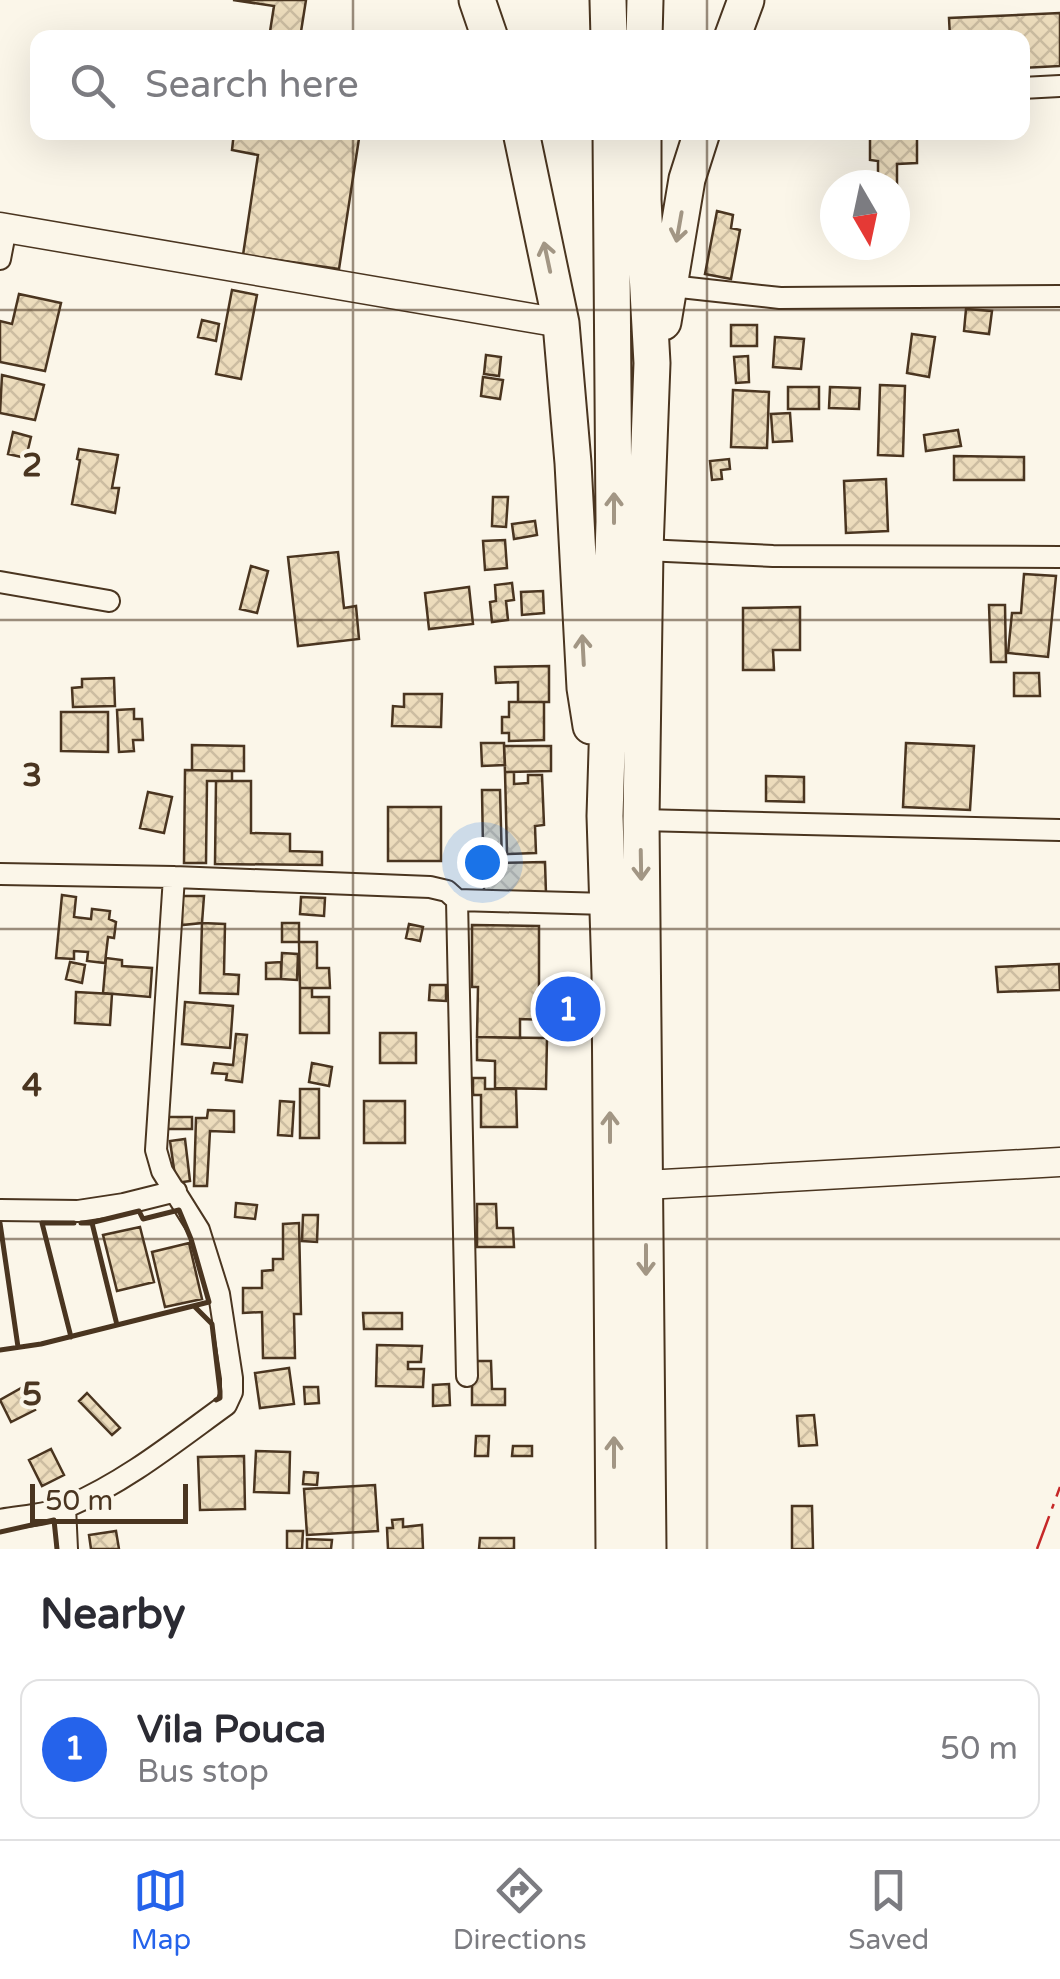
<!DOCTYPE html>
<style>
body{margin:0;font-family:"Varela Round",sans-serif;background:#f2f2f3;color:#2b2b33}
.compass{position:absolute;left:820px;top:170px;width:90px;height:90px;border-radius:50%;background:#fff;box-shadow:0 10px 40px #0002;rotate:171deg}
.scale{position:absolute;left:30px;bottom:25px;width:158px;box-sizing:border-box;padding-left:10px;border:5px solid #4a3520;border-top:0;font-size:28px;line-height:35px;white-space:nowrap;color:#4a3520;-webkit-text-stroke:8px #fbf6e9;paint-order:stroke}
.you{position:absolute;left:482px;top:862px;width:35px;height:35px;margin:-25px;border:8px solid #fff;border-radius:50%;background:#1a73e8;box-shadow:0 0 0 15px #1a73e833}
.badge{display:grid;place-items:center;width:65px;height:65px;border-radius:50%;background:#2563eb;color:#fff;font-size:32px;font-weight:700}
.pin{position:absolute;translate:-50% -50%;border:5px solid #fff;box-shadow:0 2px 10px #0006}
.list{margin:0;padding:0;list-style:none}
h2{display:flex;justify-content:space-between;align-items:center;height:130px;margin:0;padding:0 40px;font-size:42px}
h2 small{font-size:32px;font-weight:400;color:#7c7c81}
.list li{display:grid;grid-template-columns:65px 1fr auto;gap:30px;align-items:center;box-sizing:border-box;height:140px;margin:0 20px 20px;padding:0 20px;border:2px solid #e1e1e2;border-radius:20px}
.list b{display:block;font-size:38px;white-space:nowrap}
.list p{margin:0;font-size:32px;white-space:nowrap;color:#7c7c81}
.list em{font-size:32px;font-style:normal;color:#7c7c81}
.icon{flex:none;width:55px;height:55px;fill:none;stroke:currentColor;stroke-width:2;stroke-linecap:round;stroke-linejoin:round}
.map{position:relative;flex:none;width:1060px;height:1549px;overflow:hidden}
.search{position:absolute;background:#fff;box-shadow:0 10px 40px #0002;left:30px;right:30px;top:30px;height:110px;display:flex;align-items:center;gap:25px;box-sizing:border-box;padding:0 35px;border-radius:20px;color:#7c7c81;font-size:38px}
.sheet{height:290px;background:#fff}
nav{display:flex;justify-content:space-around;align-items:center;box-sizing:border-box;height:140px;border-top:2px solid #e1e1e2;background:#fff;font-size:28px;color:#7c7c81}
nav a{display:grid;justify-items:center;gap:5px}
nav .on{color:#2563eb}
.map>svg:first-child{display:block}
.building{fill:url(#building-cross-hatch);stroke:#4a3520;stroke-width:2.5}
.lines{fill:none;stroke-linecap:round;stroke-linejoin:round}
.street-casing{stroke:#4a3520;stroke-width:24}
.secondary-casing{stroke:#4a3520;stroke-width:31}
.highway-casing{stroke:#4a3520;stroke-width:39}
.street{stroke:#fbf6e9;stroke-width:20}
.secondary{stroke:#fbf6e9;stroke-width:28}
.highway{stroke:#fbf6e9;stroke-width:35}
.wall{stroke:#4a3520;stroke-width:5}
.power{stroke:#c62828;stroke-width:2.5;stroke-dasharray:35 8 5 8;stroke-linecap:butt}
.oneway{stroke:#a29684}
.grid{fill:none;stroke:#4a3520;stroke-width:2.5;stroke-opacity:0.55}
.grid-label{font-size:32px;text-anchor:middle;font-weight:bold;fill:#4a3520;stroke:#fbf6e9;stroke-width:8;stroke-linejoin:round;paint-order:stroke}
</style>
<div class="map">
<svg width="1060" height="1549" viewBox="0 0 1060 1549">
<defs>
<pattern id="building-cross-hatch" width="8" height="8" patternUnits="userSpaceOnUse" patternTransform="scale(2.5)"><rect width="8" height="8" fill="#ecdcbc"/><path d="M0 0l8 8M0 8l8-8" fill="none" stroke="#ccbda1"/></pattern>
</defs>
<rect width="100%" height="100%" fill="#fbf6e9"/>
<!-- building -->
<path class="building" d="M 233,0 L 306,0 L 300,38 L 269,38 L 274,6 Z
M 1060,13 L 1060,66 L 1022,68 L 1022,38 L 950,38 L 949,18 Z
M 234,132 L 360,132 L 339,269 L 243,255 L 258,155 L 232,150 Z
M 845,132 L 894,132 L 894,138 L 917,138 L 917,163 L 897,164 L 897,195 L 895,195 L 895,185 L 878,185 L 878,161 L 870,160 L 870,135 L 845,135 Z
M 717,211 L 733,215 L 731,228 L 740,230 L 731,279 L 705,274 Z
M 232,290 L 257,295 L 241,379 L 216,374 Z
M 19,294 L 61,303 L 45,371 L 0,362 L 0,321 L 12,324 Z
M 966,309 L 992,311 L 989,334 L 964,331 Z
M 202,320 L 219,324 L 216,341 L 198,337 Z
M 731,325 L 757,325 L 757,346 L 731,346 Z
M 912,334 L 935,337 L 929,377 L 907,373 Z
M 775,337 L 804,339 L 801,369 L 773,367 Z
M 486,355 L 501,357 L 499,376 L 484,374 Z
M 748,356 L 749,382 L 736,383 L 734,357 Z
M 2,375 L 44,385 L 35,420 L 0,413 Z
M 483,377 L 503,380 L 500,399 L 481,396 Z
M 880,385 L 905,386 L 903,456 L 878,455 Z
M 788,387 L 819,387 L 819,409 L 788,409 Z
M 830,387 L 860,388 L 859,409 L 829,408 Z
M 733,390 L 769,392 L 767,448 L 731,447 Z
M 790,413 L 792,441 L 773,442 L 771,414 Z
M 958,430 L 961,446 L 926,451 L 924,435 Z
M 13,432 L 31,437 L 26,458 L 8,454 Z
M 79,449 L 118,455 L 112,488 L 119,488 L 115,513 L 72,504 L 80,460 L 77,459 Z
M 954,456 L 1024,457 L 1024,480 L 954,480 Z
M 729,459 L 730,469 L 721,470 L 722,479 L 712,480 L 710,461 Z
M 886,479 L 888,531 L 846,533 L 844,481 Z
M 493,497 L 508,497 L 506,527 L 492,526 Z
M 535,521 L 537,535 L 514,539 L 512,524 Z
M 505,540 L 507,568 L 485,570 L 483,541 Z
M 338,552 L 344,608 L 356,606 L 359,639 L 298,646 L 288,557 Z
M 251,566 L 268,571 L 257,613 L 240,609 Z
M 1024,574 L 1056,576 L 1048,657 L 1008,653 L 1012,613 L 1021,613 Z
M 512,583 L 514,600 L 506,601 L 508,620 L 492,622 L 490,602 L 496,601 L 495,585 Z
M 469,587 L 473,624 L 429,629 L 425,593 Z
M 543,591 L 544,613 L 522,615 L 521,592 Z
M 989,605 L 1005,605 L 1006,662 L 991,662 Z
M 800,607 L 800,650 L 773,650 L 774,670 L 743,670 L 743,608 Z
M 549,666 L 549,702 L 518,702 L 518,682 L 496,683 L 495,667 Z
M 1014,673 L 1039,673 L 1040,696 L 1014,696 Z
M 114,678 L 115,706 L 73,707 L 72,688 L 82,687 L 82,679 Z
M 404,694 L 442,694 L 441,727 L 392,726 L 393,706 L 404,707 Z
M 509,702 L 544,702 L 544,740 L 509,741 L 509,733 L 502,733 L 502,717 L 509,717 Z
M 134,709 L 134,719 L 142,719 L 143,740 L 133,740 L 134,751 L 119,752 L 117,710 Z
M 61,712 L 108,712 L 108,752 L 61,751 Z
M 481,743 L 504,743 L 505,765 L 482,766 Z
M 906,743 L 974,746 L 970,810 L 903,807 Z
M 192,745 L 244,746 L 244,771 L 192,770 Z
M 504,746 L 551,746 L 551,771 L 505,772 Z
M 185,770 L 232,771 L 232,781 L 207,781 L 206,863 L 184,863 Z
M 505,772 L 514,772 L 514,784 L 528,783 L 528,775 L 542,775 L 544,825 L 535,826 L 536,853 L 507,854 Z
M 766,776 L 804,777 L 804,802 L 766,801 Z
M 216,781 L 251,781 L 251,833 L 290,834 L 290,851 L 322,852 L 322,865 L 215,864 Z
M 482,790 L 500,790 L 502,863 L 545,862 L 546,894 L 484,896 L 484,866 L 470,866 L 470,849 L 483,849 Z
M 148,792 L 172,797 L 164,833 L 140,828 Z
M 388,807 L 441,807 L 441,861 L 388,861 Z
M 62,895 L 76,897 L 74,917 L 91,919 L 92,909 L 110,911 L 109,919 L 116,922 L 114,938 L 108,937 L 105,963 L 87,961 L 88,952 L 74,951 L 74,959 L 56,958 Z
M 182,896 L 204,896 L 202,923 L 182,925 Z
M 301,897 L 325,898 L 324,916 L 300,914 Z
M 202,923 L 225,924 L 224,974 L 239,975 L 238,994 L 200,993 Z
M 282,923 L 299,923 L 299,942 L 282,942 Z
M 409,924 L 423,927 L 420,941 L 406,938 Z
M 472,925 L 539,926 L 539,994 L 548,994 L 548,1020 L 520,1019 L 520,1038 L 477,1037 L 478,987 L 472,987 Z
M 299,942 L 317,942 L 317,968 L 329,968 L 330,988 L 300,988 Z
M 282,953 L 298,954 L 297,980 L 281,979 Z
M 106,958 L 122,960 L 122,966 L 152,968 L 150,997 L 103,993 Z
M 70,962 L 85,965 L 82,983 L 66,979 Z
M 281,962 L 281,979 L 266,979 L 266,963 Z
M 1059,964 L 1060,990 L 998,992 L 996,967 Z
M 430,985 L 446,985 L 446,1001 L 429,1000 Z
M 300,988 L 312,988 L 312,997 L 329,997 L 329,1033 L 300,1033 Z
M 76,992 L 112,994 L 110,1025 L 75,1023 Z
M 185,1002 L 233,1006 L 230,1048 L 182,1044 Z
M 380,1033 L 416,1033 L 416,1063 L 380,1063 Z
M 236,1034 L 247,1035 L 242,1082 L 226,1080 L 227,1074 L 212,1073 L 214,1063 L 233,1065 Z
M 477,1037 L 547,1038 L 546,1089 L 495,1088 L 495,1061 L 477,1060 Z
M 312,1063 L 332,1067 L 329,1086 L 309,1082 Z
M 473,1078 L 485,1078 L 485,1089 L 516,1089 L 517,1127 L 481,1127 L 481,1095 L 473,1095 Z
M 300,1089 L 319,1089 L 319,1138 L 300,1138 Z
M 280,1101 L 294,1102 L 292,1136 L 278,1135 Z
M 364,1101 L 405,1101 L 405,1143 L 364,1143 Z
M 208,1110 L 234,1111 L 234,1132 L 210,1131 L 207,1186 L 194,1186 L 196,1118 L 207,1118 Z
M 166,1117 L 192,1117 L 192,1129 L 166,1129 Z
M 185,1139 L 190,1181 L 176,1183 L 170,1141 Z
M 236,1203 L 257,1205 L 255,1219 L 235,1217 Z
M 477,1204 L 496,1204 L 497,1228 L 513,1228 L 514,1247 L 477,1247 Z
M 303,1215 L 318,1215 L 317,1242 L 302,1241 Z
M 299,1223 L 301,1314 L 294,1314 L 295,1358 L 263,1358 L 262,1312 L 243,1313 L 243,1288 L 262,1288 L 262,1271 L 273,1270 L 273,1259 L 283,1259 L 283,1224 Z
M 140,1227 L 154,1282 L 117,1291 L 103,1235 Z
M 189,1243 L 202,1299 L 165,1307 L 152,1252 Z
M 363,1313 L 402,1313 L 402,1329 L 364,1329 Z
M 377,1345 L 422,1346 L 421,1362 L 408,1362 L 408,1369 L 424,1369 L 423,1387 L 376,1386 Z
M 472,1361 L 491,1361 L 492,1389 L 505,1389 L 505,1405 L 472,1405 Z
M 289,1368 L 294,1404 L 260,1408 L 255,1373 Z
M 449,1384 L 450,1405 L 433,1406 L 433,1385 Z
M 23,1387 L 35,1410 L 11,1422 L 0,1400 Z
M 304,1387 L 318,1387 L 319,1403 L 305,1404 Z
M 87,1393 L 120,1428 L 112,1435 L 79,1401 Z
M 814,1415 L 817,1445 L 799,1446 L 797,1416 Z
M 476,1436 L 489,1436 L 488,1456 L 475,1456 Z
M 513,1446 L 532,1446 L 532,1456 L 512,1456 Z
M 51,1449 L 64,1475 L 42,1486 L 29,1460 Z
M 256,1451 L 290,1452 L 289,1493 L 254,1492 Z
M 244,1456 L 245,1509 L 200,1510 L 198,1457 Z
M 304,1472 L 318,1473 L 317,1485 L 303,1484 Z
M 375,1485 L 378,1531 L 307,1535 L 304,1489 Z
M 792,1506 L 812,1506 L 813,1549 L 792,1549 Z
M 403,1519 L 403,1527 L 422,1525 L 423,1549 L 388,1549 L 387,1528 L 393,1528 L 392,1520 Z
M 116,1531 L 119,1549 L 91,1549 L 89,1535 Z
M 287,1531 L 303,1531 L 302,1549 L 287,1549 Z
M 480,1538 L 514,1538 L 514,1549 L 479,1549 Z
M 307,1539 L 332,1540 L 331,1549 L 307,1549 Z"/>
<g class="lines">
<defs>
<path id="street" d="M 1022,88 L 1060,86
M 0,259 L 6,228
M 671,286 L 780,298 L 1060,296
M 645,550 L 773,556 L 1060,557
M 0,582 L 109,601
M 641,820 L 1060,830
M 0,874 L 174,877 L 430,887 L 447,891 L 457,900 L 607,904
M 457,900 L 467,1376
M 0,1210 L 78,1211 L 124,1204 L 176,1191
M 65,1507 L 67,1549
M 0,1520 C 22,1516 48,1515 69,1506 C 127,1481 176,1441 226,1405 L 232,1392 L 232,1378 L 219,1294 L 199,1230 L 162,1171 L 156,1150 L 174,877"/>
<path id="secondary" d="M 0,227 L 561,323
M 645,1185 L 1060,1162"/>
<path id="highway" d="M 477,0 L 490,38
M 608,0 L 609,38
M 644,38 L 645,0
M 732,38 L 746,0
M 521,132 L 561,323 L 573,463 L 585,688 L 591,726
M 611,132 L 614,522 L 605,816 L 610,975 L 614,1549
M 643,132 L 643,200 L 652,363 L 645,550 L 641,820 L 648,1549
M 663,322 L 687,179 L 702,132"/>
</defs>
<!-- street casing -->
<use href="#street" class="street-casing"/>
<!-- secondary casing -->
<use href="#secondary" class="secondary-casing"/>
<!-- highway casing -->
<use href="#highway" class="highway-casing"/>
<!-- street -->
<use href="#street" class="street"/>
<!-- secondary -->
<use href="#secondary" class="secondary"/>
<!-- highway -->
<use href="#highway" class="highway"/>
<!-- wall -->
<path class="wall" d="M 0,1223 L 18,1347
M 81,1223 L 92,1223 L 117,1325
M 194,1306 L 212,1324 L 220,1391 L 220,1398 L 216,1400
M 71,1337 L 42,1223 L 74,1223
M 0,1350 L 41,1344 L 209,1302 L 191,1239 L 179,1210 L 143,1219 L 139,1211 L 94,1222
M 0,1532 L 54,1520 L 57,1549"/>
<!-- power -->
<path class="power" d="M 1037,1549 L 1060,1487"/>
</g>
<!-- one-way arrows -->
<defs><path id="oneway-shaft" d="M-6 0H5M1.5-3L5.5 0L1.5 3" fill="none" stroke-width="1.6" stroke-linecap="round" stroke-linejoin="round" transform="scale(2.5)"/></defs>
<g class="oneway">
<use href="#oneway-shaft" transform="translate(679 227) rotate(100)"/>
<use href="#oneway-shaft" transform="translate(547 257) rotate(-102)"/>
<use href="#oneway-shaft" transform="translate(614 508) rotate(-90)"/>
<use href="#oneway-shaft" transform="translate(583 650) rotate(-93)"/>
<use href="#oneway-shaft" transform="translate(641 865) rotate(89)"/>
<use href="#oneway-shaft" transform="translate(610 1127) rotate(-90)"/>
<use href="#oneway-shaft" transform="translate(646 1260) rotate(90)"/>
<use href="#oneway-shaft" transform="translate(614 1452) rotate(-90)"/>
</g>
<!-- grid -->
<path class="grid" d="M 353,0 L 353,38M 707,0 L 707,38M 353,132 L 353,1549M 707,132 L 707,1549M 0,310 L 1060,310M 0,620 L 1060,620M 0,929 L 1060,929M 0,1239 L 1060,1239"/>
<g class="grid-label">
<text x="32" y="476">2</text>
<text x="32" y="786">3</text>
<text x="32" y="1096">4</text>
<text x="32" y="1405">5</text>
</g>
</svg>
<svg class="compass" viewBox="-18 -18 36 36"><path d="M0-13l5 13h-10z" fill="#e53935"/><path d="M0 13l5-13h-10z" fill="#7c7c81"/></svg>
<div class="scale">50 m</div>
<div class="you"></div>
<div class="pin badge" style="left:568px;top:1009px">1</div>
<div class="search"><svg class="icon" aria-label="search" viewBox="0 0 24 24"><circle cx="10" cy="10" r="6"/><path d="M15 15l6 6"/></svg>Search here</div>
</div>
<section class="sheet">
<h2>Nearby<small></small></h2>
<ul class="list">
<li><span class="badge">1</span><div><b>Vila Pouca</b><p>Bus stop</p></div><em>50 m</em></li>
</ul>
</section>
<nav>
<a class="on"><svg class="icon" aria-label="map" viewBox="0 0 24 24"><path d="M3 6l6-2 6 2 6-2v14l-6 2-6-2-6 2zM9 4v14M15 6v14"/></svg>Map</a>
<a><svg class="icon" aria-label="directions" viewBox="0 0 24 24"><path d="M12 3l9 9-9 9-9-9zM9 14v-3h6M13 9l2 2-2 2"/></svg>Directions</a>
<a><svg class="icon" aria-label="saved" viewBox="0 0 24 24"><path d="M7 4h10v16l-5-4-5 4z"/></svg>Saved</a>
</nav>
